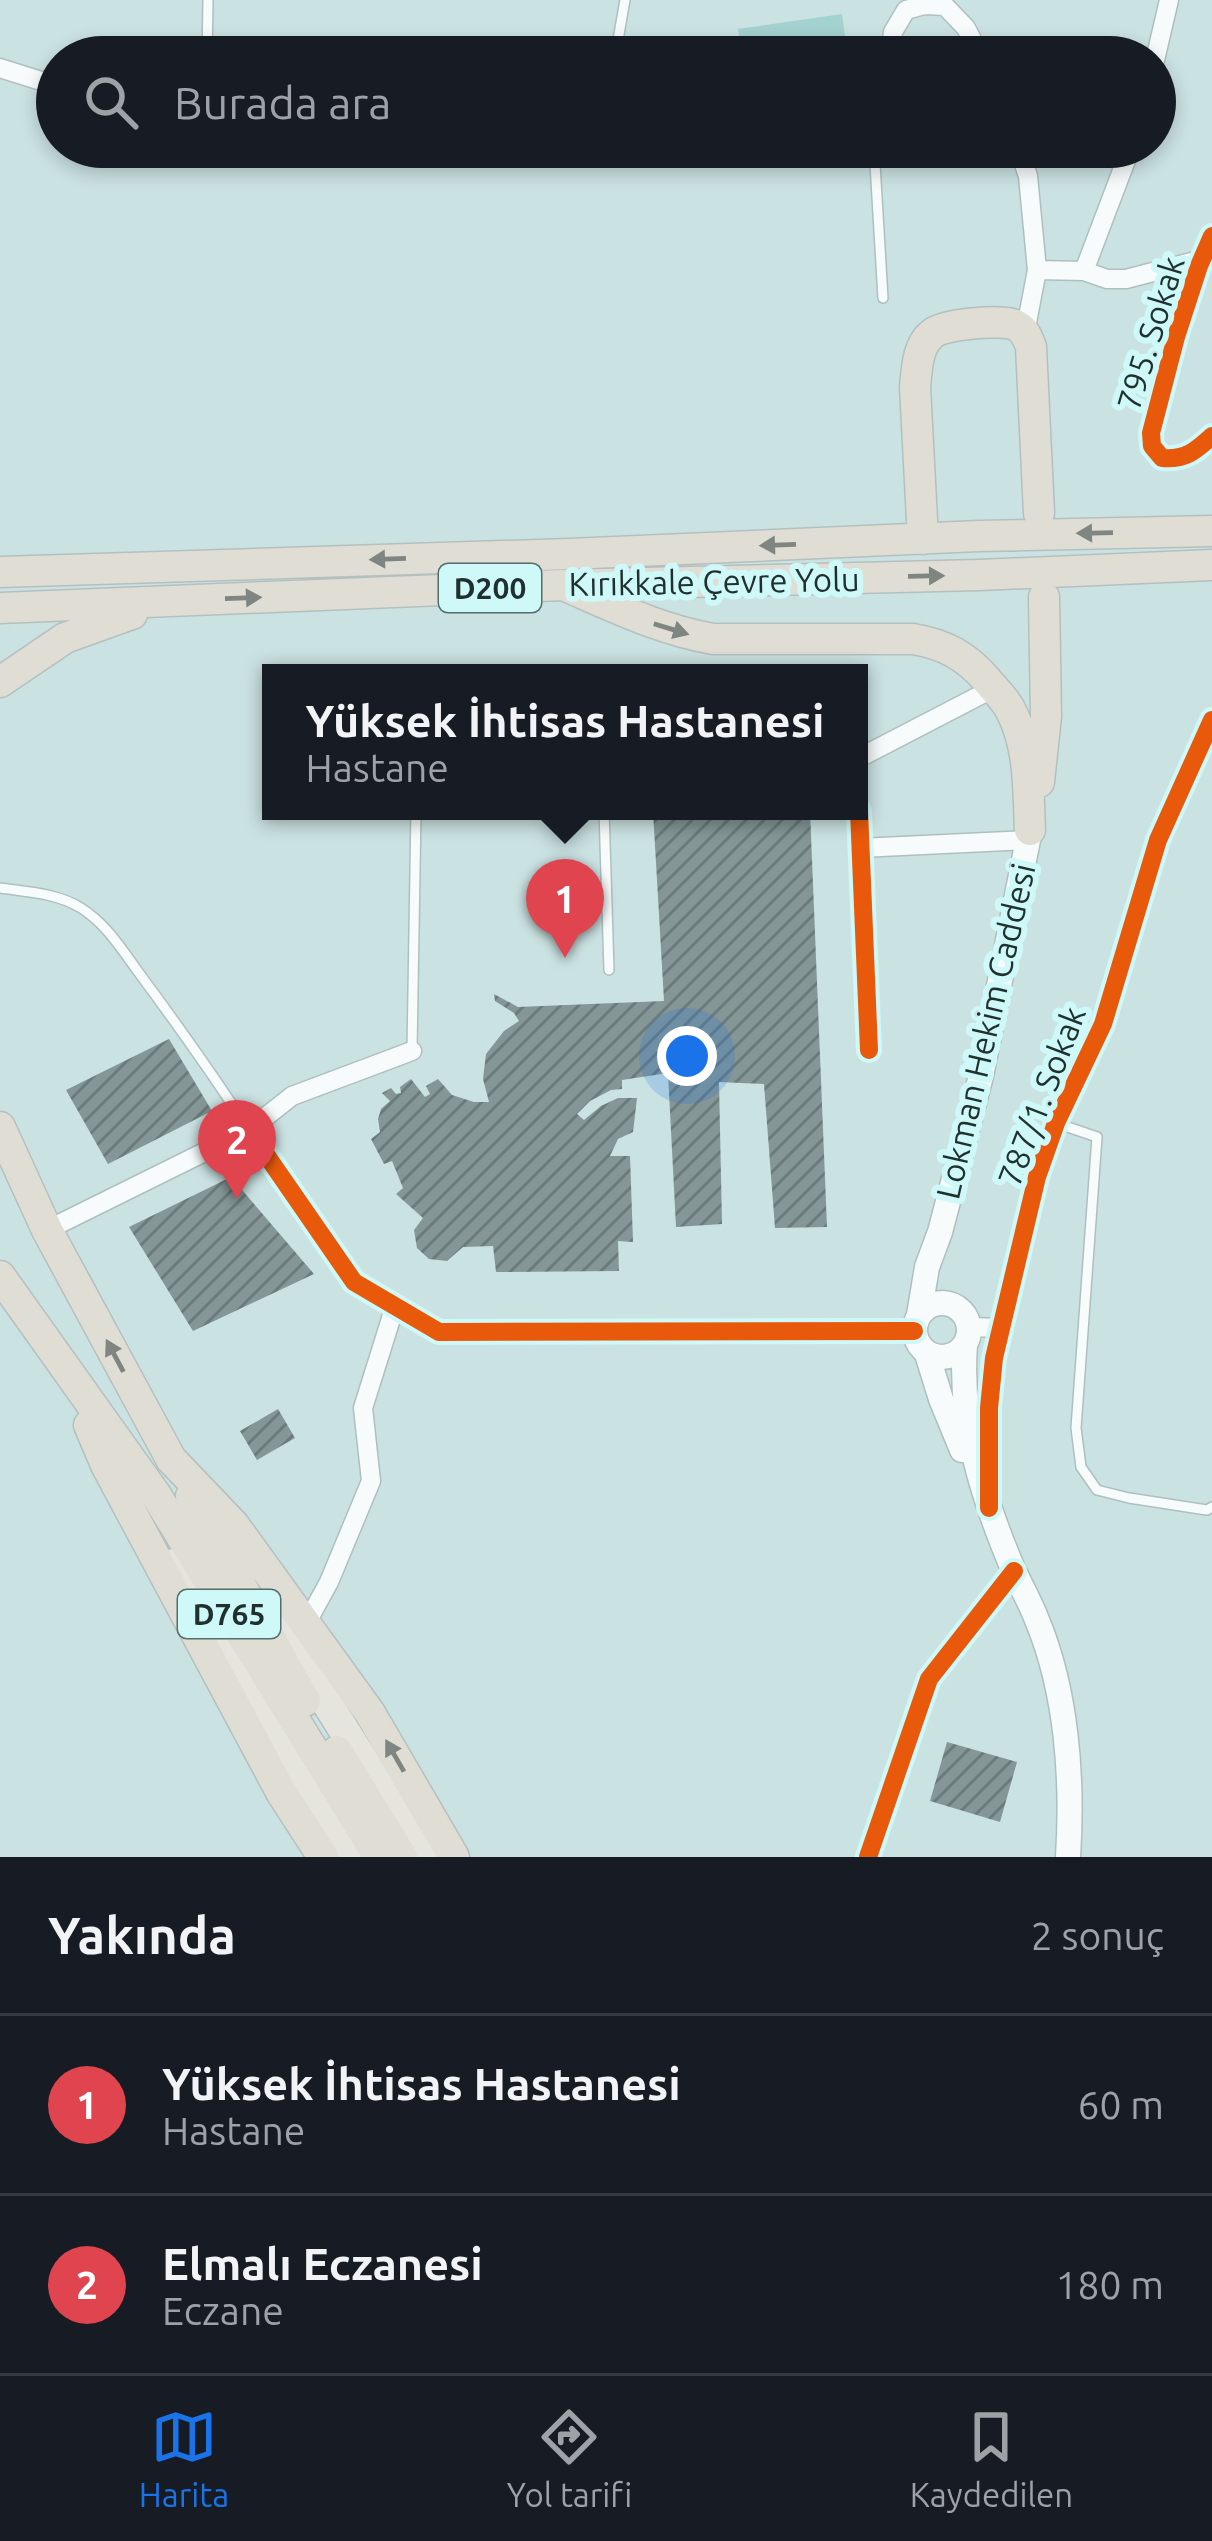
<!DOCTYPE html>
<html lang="tr">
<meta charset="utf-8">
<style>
body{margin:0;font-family:Ubuntu,sans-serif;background:#242831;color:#f1f3f6}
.you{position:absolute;left:687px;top:1056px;width:42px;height:42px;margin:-30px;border:9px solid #fff;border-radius:50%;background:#1a73e8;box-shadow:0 0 0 18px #1a73e833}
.badge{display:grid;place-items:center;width:78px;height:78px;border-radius:50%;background:#1a73e8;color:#fff;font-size:39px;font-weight:700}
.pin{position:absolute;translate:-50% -99px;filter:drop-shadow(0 3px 6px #0008)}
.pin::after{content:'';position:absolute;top:63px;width:42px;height:36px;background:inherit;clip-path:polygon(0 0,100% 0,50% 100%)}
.popup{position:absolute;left:262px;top:664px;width:606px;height:156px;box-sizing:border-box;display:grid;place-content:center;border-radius:0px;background:#171b24;filter:drop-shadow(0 3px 9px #0005);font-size:39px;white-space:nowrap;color:#9ea1a6}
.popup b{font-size:45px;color:#f1f3f6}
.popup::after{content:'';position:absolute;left:50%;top:100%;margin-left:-24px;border:24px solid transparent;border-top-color:#171b24}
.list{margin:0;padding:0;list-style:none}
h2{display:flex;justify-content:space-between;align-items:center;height:156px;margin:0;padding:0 48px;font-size:51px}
h2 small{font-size:39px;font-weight:400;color:#9ea1a6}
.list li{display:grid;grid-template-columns:78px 1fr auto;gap:36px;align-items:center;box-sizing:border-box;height:180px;padding:0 48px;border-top:3px solid #363941}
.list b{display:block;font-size:45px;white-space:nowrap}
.list p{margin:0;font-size:39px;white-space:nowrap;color:#9ea1a6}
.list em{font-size:39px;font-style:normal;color:#9ea1a6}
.icon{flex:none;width:66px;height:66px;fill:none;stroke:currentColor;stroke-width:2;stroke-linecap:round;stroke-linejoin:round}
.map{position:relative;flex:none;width:1212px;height:1857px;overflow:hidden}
.search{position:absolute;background:#171b24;box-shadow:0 6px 18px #0003;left:36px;right:36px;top:36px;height:132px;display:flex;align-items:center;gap:30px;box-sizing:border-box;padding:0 42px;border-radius:66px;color:#9ea1a6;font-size:45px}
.sheet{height:516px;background:#171b24}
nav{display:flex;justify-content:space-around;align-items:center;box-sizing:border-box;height:168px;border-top:3px solid #363941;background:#171b24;font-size:33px;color:#9ea1a6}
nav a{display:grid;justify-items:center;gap:6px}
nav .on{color:#1a73e8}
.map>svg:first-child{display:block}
.grass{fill:#a4d2d1}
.building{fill:url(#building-hatch)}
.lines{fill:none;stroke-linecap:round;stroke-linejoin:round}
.service-casing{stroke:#adc0bf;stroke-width:12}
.minor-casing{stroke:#adc0bf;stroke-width:21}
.tertiary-casing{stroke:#adc0bf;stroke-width:27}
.primary-casing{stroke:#b4c0bf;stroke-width:33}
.trunk-casing{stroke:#b4c0bf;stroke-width:33}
.service{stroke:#f7fbfb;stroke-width:9}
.minor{stroke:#f7fbfb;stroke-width:18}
.tertiary{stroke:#f7fbfb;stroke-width:24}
.primary{stroke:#e5e5de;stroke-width:30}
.trunk{stroke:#dfddd4;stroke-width:30}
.cycleway-casing{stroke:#cef9f8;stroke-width:26}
.cycleway{stroke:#e8590c;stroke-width:18}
.oneway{fill:#7f8682}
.labels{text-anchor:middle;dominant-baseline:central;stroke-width:12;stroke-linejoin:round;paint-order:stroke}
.shield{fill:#cef9f8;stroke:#546c6b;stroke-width:3}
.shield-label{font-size:30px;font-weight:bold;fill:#1f302f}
.street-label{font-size:33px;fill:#1f302f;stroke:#cef9f8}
</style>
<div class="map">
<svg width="1212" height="1857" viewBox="0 0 1212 1857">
<defs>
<pattern id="building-hatch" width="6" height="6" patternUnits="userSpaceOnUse" patternTransform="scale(3)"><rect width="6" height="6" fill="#849696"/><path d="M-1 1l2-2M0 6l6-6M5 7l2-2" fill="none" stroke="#6b7b7b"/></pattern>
</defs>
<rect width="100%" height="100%" fill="#cbe2e2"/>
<!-- grass -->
<path class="grass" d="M 842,14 L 848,57 L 742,57 L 738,29 Z"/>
<!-- building -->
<path class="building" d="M 653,811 L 810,811 L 827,1227 L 775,1228 L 764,1084 L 719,1082 L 722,1224 L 676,1227 L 668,1073 L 622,1080 L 622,1089 L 611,1090 L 590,1101 L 577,1114 L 584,1120 L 601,1106 L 618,1098 L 637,1098 L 633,1132 L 618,1139 L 610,1156 L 630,1156 L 633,1242 L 618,1241 L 619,1271 L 496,1272 L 493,1246 L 463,1247 L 447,1261 L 429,1259 L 417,1248 L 414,1230 L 423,1218 L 396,1194 L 403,1188 L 392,1161 L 384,1164 L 371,1139 L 380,1132 L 378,1119 L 381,1109 L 390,1101 L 382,1093 L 391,1088 L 396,1094 L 401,1093 L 400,1087 L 411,1079 L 425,1097 L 430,1094 L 426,1086 L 438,1079 L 452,1095 L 474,1102 L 489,1102 L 483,1079 L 486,1054 L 504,1031 L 519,1021 L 514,1013 L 495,1001 L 494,994 L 518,1007 L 664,1001 Z
M 169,1039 L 212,1111 L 108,1164 L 66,1090 Z
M 231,1177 L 314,1274 L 193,1331 L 129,1227 Z
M 278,1409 L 295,1438 L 257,1460 L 240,1431 Z
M 947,1742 L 1017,1762 L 1000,1822 L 930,1801 Z"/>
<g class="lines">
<defs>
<path id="service" d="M 207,57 L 208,0
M 615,57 L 625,0
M 874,147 L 883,298
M 604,811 L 609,970
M 0,888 C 27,892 57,893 81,908 C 107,924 124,953 142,977 C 179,1027 215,1078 249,1130
M 412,1051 L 416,811
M 1056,1123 L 1097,1137 L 1076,1428 L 1081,1467 L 1097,1490 L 1129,1498 L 1207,1510 L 1212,1507"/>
<path id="minor" d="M 890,57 L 893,32 L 906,10 L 924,5 L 945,6 L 966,28 L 981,57
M 1155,60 L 1169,0
M 0,68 L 57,86
M 1018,147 L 1028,176 L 1037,270 L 1025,333
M 1212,236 L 1199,266 L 1176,337 L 1151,433 L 1152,446 L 1162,458 C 1186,460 1195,451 1212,436
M 1037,270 L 1084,271 L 1107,279 L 1126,279 L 1203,259
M 1084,271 L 1131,147
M 859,758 L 994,688
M 859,811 L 869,1050
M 860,848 L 1028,840
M 249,1130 L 354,1282 L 439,1332 L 914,1331
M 47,1230 L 249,1130 L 292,1096 L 412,1051
M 969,1327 L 1001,1328
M 989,1486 L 989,1408 L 994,1358 L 1037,1177 L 1056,1123 L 1103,1024 L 1158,840 L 1212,720
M 306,1624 L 329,1582 L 371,1481 L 363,1408 L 395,1306
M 868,1857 L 929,1679 L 1014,1571"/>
<path id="tertiary" d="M915 1330a27 27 0 1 1 54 0a27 27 0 1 1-54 0Z
M 919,1315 L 927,1267 L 940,1232 L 981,1076 L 1030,830
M 965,1345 C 959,1424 983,1498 1013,1569 C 1021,1586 1030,1602 1037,1620 C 1067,1692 1073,1779 1068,1857
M 927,1354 L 941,1399 L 962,1450"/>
<path id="primary" d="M 174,1564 L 351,1857
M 274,1619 L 424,1857"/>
<path id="trunk" d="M 923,539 L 915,387 C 917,369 917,346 932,334 C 943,324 1001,319 1015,325 C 1025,329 1028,339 1031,347 L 1039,513
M 0,572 L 569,554 L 979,536 L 1212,531
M 570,588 C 618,609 662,630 713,639 L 913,639 C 944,644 966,656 986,679 C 994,689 1004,698 1010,709 C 1030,746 1028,789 1030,830
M 0,608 L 563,585 L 980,575 L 1212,565
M 0,682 L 65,638 L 132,614
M 1039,782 L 1046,716 L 1044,597
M 0,1127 L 47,1230 L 171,1459 L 234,1525 L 370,1713 L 454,1857
M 0,1276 L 156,1495 L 379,1857
M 89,1425 L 106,1465 L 281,1792 L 323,1857
M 191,1496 L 305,1701
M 337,1751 L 402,1857"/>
</defs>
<!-- service casing -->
<use href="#service" class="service-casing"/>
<!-- minor casing -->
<use href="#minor" class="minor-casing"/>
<!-- tertiary casing -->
<use href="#tertiary" class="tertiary-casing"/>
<!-- primary casing -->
<use href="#primary" class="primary-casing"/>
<!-- trunk casing -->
<use href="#trunk" class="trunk-casing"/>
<!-- service -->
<use href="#service" class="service"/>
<!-- minor -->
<use href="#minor" class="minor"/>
<!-- tertiary -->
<use href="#tertiary" class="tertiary"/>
<!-- primary -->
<use href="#primary" class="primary"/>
<!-- trunk -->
<use href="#trunk" class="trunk"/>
<defs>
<path id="cycleway" d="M 1212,236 L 1199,266 L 1176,337 L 1151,433 L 1152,446 L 1162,458 C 1186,460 1195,451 1212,436
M 859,811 L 869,1050
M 249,1130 L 354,1282 L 439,1332 L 914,1331
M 989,1508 L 989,1408 L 994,1358 L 1037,1177 L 1056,1123 L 1103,1024 L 1158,840 L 1212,720
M 868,1857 L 929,1679 L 1014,1571"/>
</defs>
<!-- cycleway casing -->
<use href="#cycleway" class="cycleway-casing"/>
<!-- cycleway -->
<use href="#cycleway" class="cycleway"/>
</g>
<!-- one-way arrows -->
<defs><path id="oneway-solid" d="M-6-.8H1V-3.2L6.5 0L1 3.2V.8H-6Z" transform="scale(3)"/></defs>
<g class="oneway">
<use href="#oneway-solid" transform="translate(1095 533) rotate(179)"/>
<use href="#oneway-solid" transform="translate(778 545) rotate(178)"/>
<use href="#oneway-solid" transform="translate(388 559) rotate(178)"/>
<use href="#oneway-solid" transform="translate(926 576) rotate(-1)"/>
<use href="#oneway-solid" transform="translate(243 598) rotate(-2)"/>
<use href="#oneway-solid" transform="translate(671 629) rotate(17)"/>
<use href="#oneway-solid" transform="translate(115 1356) rotate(-118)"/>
<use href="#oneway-solid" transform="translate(395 1756) rotate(-120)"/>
</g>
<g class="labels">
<!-- shield labels -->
<g class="shield">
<rect x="439" y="564" width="102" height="48" rx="9"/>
<rect x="178" y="1590" width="102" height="48" rx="9"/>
</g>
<g class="shield-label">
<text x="490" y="588">D200</text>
<text x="229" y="1614">D765</text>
</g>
<!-- street labels -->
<g class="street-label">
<text transform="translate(1150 333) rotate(-73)">795. Sokak</text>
<text transform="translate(714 581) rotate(-1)">Kırıkkale Çevre Yolu</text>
<text transform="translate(985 1031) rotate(-77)">Lokman Hekim Caddesi</text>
<text transform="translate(1041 1096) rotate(-69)">787/1. Sokak</text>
</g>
</g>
</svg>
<div class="you"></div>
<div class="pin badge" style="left:565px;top:958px;background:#e0444e">1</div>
<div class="popup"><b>Yüksek İhtisas Hastanesi</b>Hastane</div>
<div class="pin badge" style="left:237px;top:1199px;background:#e0444e">2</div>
<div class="search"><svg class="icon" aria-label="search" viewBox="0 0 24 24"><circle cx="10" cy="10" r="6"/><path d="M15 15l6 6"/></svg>Burada ara</div>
</div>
<section class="sheet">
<h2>Yakında<small>2 sonuç</small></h2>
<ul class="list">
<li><span class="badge" style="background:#e0444e">1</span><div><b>Yüksek İhtisas Hastanesi</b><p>Hastane</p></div><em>60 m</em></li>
<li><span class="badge" style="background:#e0444e">2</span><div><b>Elmalı Eczanesi</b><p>Eczane</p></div><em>180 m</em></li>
</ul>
</section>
<nav>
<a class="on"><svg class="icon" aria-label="map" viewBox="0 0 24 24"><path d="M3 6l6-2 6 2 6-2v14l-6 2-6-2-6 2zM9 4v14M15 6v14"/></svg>Harita</a>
<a><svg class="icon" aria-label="directions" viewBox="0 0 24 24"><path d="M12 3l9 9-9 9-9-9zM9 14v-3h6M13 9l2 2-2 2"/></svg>Yol tarifi</a>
<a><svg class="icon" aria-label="saved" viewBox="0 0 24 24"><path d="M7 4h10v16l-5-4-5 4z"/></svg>Kaydedilen</a>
</nav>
